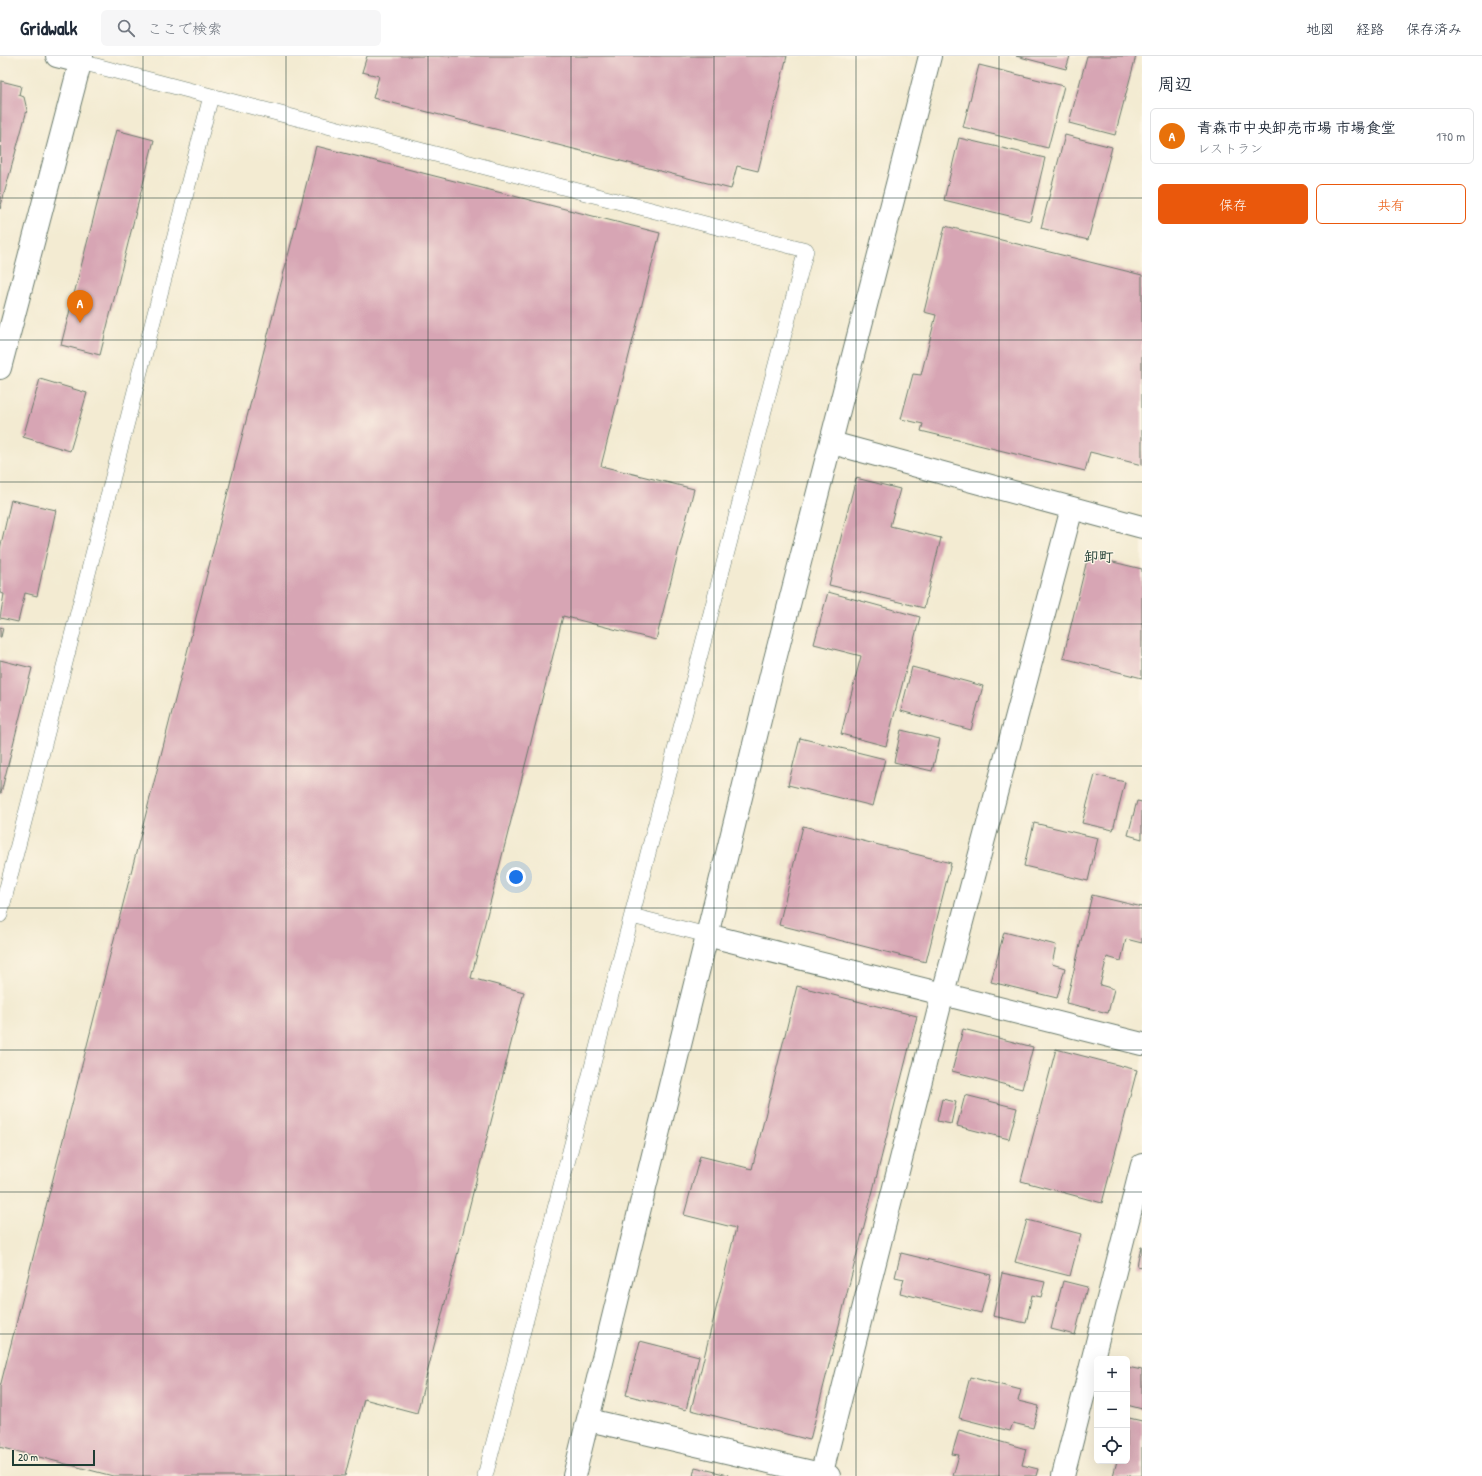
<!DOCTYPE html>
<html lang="ja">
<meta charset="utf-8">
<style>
body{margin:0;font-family:"Patrick Hand","Klee One",sans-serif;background:#f6f6f7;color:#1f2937}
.controls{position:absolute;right:12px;bottom:12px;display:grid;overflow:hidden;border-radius:6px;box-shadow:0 4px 16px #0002}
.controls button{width:36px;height:36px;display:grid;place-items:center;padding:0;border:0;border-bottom:1px solid #e0e1e3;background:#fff;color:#1f2937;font:20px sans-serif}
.scale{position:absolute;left:12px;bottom:10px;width:83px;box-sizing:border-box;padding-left:4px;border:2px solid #1f3d34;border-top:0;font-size:11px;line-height:14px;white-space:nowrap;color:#1f3d34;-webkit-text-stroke:3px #fcf5e5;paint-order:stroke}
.you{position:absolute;left:516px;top:821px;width:14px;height:14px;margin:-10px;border:3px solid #fff;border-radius:50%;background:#1a73e8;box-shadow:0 0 0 6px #1a73e833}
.badge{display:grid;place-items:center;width:26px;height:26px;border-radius:50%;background:#ea580c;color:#fff;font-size:13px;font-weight:700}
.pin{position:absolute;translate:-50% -33px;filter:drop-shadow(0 1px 2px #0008)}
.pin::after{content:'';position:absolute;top:21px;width:14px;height:12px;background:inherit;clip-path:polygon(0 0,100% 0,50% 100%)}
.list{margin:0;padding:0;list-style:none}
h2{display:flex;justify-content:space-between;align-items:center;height:52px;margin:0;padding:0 16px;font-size:17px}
h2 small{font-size:13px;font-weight:400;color:#747a83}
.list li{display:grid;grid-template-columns:26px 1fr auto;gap:12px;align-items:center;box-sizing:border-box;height:56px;margin:0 8px 8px;padding:0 8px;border:1px solid #e0e1e3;border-radius:6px}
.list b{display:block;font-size:15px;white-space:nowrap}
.list p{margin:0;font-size:13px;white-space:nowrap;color:#747a83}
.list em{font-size:13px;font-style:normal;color:#747a83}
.actions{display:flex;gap:8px;padding:12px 16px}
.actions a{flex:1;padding:9px 0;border:1px solid #ea580c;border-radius:6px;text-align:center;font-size:14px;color:#ea580c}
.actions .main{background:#ea580c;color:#fff}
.icon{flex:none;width:22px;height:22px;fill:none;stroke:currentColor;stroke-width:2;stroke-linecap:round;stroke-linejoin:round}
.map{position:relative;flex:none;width:1142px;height:1420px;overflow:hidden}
header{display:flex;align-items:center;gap:24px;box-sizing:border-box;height:56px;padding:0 20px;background:#fff;border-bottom:1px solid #e0e1e3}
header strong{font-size:19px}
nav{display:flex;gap:22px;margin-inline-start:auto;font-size:14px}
.search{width:280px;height:36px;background:#f6f6f7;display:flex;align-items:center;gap:10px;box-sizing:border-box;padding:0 14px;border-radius:6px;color:#747a83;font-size:15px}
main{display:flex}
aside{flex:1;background:#fff}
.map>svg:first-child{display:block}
.building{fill:#d7a5b4}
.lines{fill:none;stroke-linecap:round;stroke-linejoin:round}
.service-casing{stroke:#697a6b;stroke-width:16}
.minor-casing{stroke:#697a6b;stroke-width:24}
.tertiary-casing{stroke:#697a6b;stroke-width:24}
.service{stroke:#fff;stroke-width:15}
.minor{stroke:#fff;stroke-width:22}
.tertiary{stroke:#fff;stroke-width:22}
.grid{fill:none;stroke:#1f3d34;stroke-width:1;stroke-opacity:0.55}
.labels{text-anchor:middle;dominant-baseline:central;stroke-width:3;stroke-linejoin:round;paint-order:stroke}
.quarter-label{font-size:15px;font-weight:bold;fill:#1f3d34;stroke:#fcf5e5}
</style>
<header>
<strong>Gridwalk</strong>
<div class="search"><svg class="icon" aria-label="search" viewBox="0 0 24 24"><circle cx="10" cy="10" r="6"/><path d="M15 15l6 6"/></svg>ここで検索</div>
<nav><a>地図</a><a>経路</a><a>保存済み</a></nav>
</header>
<main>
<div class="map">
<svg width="1142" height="1420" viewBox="0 0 1142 1420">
<rect width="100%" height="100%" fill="#fcf5e5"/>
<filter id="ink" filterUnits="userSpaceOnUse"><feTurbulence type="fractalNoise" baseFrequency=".025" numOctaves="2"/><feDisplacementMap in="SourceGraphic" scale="8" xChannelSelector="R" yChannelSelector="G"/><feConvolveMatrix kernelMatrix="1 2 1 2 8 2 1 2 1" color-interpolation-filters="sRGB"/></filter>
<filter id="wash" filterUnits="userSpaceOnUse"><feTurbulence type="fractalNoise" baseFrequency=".012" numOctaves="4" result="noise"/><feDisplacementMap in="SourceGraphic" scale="16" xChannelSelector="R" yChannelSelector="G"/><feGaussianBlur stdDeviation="0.9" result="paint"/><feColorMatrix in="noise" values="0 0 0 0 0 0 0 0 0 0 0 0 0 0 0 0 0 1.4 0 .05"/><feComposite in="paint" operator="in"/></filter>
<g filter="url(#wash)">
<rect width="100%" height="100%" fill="#f3ebd2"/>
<g id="blocks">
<!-- building -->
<path class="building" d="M 367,0 L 787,0 L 758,115 L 737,110 L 731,133 L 373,42 L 379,20 L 362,16 Z
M 1016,0 L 1070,0 L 1066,13 Z
M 1087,0 L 1136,0 L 1115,79 L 1069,67 Z
M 979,9 L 1064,30 L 1048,92 L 963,71 Z
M 1,25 L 21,30 L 19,39 L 24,41 L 27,54 L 0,153 Z
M 116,74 L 154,84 L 100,299 L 61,289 Z
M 1065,79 L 1112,91 L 1088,184 L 1041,172 Z
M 959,82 L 1045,102 L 1030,165 L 944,144 Z
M 316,90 L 660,177 L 601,410 L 694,433 L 656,584 L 563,560 L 471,922 L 524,936 L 417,1357 L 364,1343 L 345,1420 L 113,1420 L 0,1391 L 0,1331 Z
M 945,170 L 1142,219 L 1142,409 L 1090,396 L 1085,415 L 921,375 L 923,368 L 901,363 L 913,318 L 921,319 L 936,259 L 924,256 Z
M 40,323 L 87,337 L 70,395 L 23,381 Z
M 856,422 L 900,433 L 890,470 L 941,482 L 924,552 L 829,529 Z
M 11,444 L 56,454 L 37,540 L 25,537 L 18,566 L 0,562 L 4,538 L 0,537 L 0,493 Z
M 1088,500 L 1142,513 L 1142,622 L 1063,602 Z
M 828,536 L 920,561 L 886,690 L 841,678 L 861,600 L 814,588 Z
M 0,571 L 3,572 L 1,581 L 0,581 Z
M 0,604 L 32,612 L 1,737 L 0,737 Z
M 912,611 L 983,630 L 971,674 L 901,655 Z
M 901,674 L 940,683 L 932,715 L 894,706 Z
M 800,682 L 885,703 L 873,750 L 788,729 Z
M 1095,719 L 1125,726 L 1113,774 L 1082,767 Z
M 1137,745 L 1142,746 L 1142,783 L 1128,779 Z
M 1034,767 L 1098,782 L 1088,825 L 1024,810 Z
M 803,770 L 951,807 L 926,906 L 779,869 Z
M 1092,839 L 1142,851 L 1142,887 L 1126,883 L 1121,905 L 1107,901 L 1100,929 L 1114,933 L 1108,957 L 1066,947 Z
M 1004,876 L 1056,889 L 1052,908 L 1065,912 L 1057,942 L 991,926 Z
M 797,930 L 917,960 L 810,1384 L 691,1354 L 736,1172 L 684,1159 L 700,1100 L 752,1113 Z
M 963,973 L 1033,991 L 1022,1033 L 952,1015 Z
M 1056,993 L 1137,1014 L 1102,1147 L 1021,1125 Z
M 965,1039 L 1017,1052 L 1009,1083 L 957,1070 Z
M 942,1043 L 956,1046 L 951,1068 L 937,1065 Z
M 1027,1164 L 1081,1178 L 1070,1220 L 1015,1206 Z
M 1141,1191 L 1142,1191 L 1142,1211 L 1137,1210 Z
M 901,1197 L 991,1219 L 981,1257 L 900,1237 L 904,1223 L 895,1221 Z
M 1002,1217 L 1045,1226 L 1041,1241 L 1032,1239 L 1026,1267 L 993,1260 Z
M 1063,1225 L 1087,1231 L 1075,1279 L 1051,1273 Z
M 640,1285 L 699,1300 L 686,1354 L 626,1339 Z
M 1127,1311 L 1142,1314 L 1142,1353 L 1127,1349 Z
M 970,1321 L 1021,1334 L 1018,1345 L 1039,1350 L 1033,1372 L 1013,1367 L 1010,1375 L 959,1362 Z
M 1129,1362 L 1142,1365 L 1142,1420 L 1113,1420 L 1117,1405 L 1127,1405 L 1127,1370 Z
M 959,1374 L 1026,1393 L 1022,1409 L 1038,1413 L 1036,1420 L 953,1420 L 959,1399 L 952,1398 Z
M 695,1411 L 728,1419 L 728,1420 L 693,1420 Z"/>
</g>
</g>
<g filter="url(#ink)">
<use href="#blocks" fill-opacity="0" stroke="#697a6b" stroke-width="1"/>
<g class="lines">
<defs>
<path id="service" d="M 211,40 L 806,194 L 485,1420
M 0,859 L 211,40 L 81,6
M 632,860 L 707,879"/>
<path id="minor" d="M 57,0 L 81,6
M 0,312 L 82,0
M 832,387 L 1142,471
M 707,879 L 1142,988
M 589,1364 L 829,1420
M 821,1420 L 943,937 L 1072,452
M 1063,1420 L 1142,1109"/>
<path id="tertiary" d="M 574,1420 L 772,615 L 930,0"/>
</defs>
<!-- service casing -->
<use href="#service" class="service-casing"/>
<!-- minor casing -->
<use href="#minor" class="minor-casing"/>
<!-- tertiary casing -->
<use href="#tertiary" class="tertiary-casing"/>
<!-- service -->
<use href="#service" class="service"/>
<!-- minor -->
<use href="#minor" class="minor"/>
<!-- tertiary -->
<use href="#tertiary" class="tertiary"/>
</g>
</g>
<!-- grid -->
<path class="grid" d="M 143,0 L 143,1420M 286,0 L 286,1420M 428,0 L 428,1420M 571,0 L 571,1420M 714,0 L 714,1420M 856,0 L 856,1420M 999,0 L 999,1420M 0,142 L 1142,142M 0,284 L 1142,284M 0,426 L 1142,426M 0,568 L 1142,568M 0,710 L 1142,710M 0,852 L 1142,852M 0,994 L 1142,994M 0,1136 L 1142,1136M 0,1278 L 1142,1278"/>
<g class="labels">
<!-- quarter labels -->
<g class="quarter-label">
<text x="1099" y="500">卸町</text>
</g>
</g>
</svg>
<div class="controls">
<button>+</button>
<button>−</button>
<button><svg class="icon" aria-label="locate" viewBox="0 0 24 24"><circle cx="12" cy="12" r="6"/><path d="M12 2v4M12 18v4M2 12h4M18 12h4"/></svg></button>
</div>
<div class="scale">20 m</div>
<div class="you"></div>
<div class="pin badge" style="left:80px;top:267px;background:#e8710a">A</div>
</div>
<aside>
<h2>周辺<small></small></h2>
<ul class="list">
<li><span class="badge" style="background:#e8710a">A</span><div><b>青森市中央卸売市場 市場食堂</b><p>レストラン</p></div><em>170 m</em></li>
</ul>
<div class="actions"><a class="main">保存</a><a>共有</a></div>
</aside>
</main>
